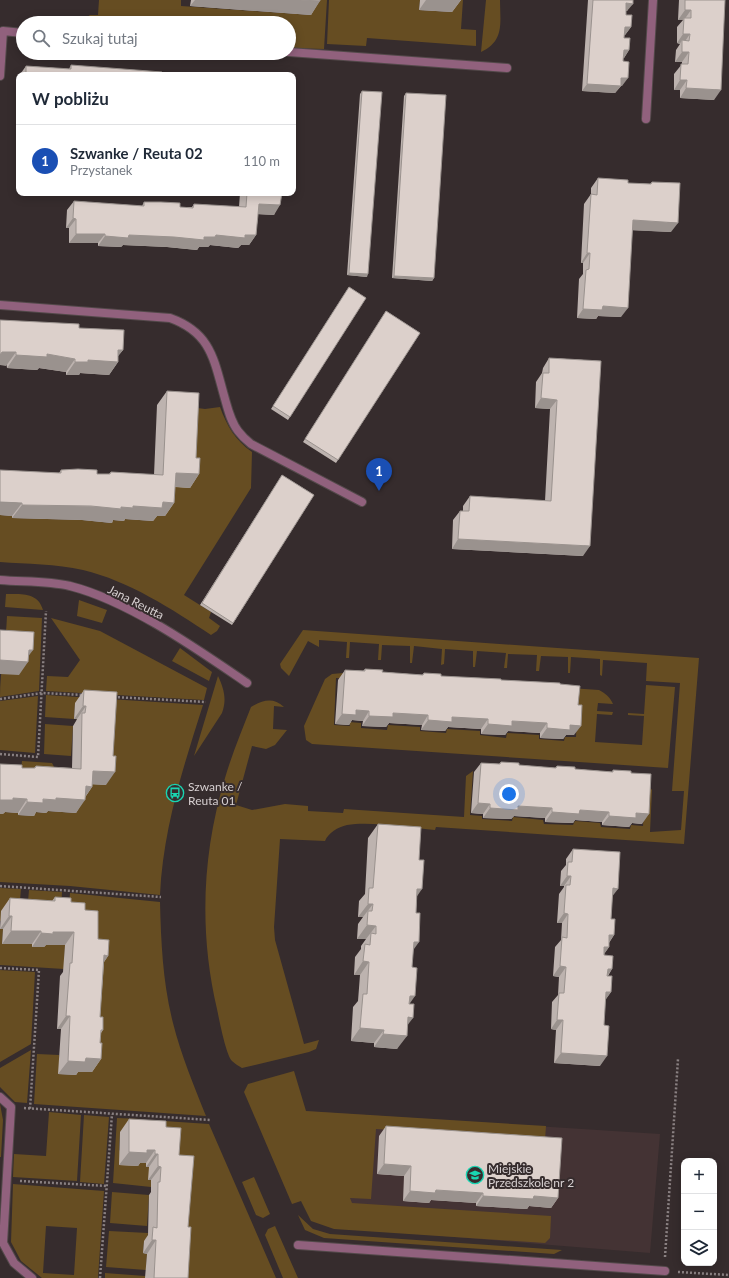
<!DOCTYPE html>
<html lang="pl">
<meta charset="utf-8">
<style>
body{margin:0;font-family:Lato,sans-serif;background:#f2f2f3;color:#1f2937}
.controls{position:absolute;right:12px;bottom:12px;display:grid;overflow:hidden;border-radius:8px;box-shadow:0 2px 10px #0003}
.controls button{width:36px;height:36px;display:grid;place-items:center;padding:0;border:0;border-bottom:1px solid #e0e1e3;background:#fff;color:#1f2937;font:20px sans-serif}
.you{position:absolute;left:509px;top:794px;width:14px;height:14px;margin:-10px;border:3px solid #fff;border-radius:50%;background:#1a73e8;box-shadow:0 0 0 6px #1a73e833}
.badge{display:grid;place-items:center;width:26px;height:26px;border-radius:50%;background:#1c766e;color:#fff;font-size:13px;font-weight:700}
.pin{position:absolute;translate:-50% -33px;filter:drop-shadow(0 1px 2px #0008)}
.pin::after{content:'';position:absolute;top:21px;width:14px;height:12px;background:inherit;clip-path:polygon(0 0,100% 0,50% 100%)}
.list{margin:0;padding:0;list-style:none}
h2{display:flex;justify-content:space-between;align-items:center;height:52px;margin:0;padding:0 16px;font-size:17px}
h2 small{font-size:13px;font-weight:400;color:#747a83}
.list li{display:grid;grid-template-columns:26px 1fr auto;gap:12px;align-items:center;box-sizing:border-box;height:72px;padding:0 16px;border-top:1px solid #e0e1e3}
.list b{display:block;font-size:15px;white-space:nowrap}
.list p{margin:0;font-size:13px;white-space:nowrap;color:#747a83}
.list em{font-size:13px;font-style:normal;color:#747a83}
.icon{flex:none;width:22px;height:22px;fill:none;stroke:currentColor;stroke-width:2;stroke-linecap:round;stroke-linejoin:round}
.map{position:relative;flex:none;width:729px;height:1278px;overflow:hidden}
.search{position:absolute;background:#fff;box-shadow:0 2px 10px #0003;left:16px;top:16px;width:280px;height:44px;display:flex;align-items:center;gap:10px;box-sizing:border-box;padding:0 14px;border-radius:22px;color:#747a83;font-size:15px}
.panel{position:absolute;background:#fff;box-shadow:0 2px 10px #0003;left:16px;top:72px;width:280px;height:124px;border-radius:8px}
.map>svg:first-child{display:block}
.built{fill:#443334}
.green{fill:#664d22;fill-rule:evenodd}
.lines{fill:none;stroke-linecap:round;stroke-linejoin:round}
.lane-casing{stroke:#53494a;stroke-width:10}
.street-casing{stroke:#53494a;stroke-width:10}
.path{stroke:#8a8182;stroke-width:2.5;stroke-dasharray:2 2;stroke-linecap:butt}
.lane{stroke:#91617d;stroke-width:8}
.street{stroke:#91617d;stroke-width:8}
.wall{fill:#bdb3af}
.shaded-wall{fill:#9a928e}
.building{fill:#dcd0cb;stroke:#9a928e}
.labels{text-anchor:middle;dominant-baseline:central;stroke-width:4;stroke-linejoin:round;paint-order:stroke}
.street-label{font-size:12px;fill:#d6cfd0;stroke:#362c2d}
.poi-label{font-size:12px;fill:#d6cfd0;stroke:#362c2d;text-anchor:start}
</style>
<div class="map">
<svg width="729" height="1278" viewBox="0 0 729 1278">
<rect width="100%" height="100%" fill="#362c2d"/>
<!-- built -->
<path class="built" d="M 305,1111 L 660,1134 L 650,1253 L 331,1227 Z"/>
<!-- green -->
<path class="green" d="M 99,0 L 181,0 L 181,6 L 311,15 L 312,0 L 327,0 L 324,49 L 289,48 L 289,23 L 152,23 L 104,20 L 106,23 L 87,23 L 87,17 L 90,15 L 98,15 Z
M 329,0 L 420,0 L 419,10 L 452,12 L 453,0 L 463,0 L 461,29 L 476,30 L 476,46 L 367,38 L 366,46 L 327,44 Z
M 486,0 L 500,0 C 500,22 505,41 481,52 Z
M 190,407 L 205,409 L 220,407 C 227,426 235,440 252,452 L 251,488 L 184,595 L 211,612 L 209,618 L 220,626 L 217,631 L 211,635 C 172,609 129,581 83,570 C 56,564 27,564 0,562 L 0,515 L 12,516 L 13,518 L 82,520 L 111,523 L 112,520 L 123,521 L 124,519 L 153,521 Z
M 6,594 C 21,594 38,592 43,610 L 5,607 Z
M 79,600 L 107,610 L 102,623 L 77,616 Z
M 7,616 L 42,618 L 39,691 L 0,697 C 0,670 6,643 7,616 Z
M 51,618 L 100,631 L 207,688 L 204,700 L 46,691 L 47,676 L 68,677 L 80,660 Z
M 303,630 L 699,658 L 684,844 L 436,827 L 435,830 C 410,828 371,821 347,825 C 338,827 328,833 325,841 L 280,839 L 274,927 L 275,940 L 304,1044 L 319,1040 L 316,1049 L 309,1052 L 242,1068 C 239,1066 235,1064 232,1061 C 226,1055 219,1019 217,1009 C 199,932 202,854 225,778 C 232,754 242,730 251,707 C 263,700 273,697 284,707 L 274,706 L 273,729 L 287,730 L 275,745 L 266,749 L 252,746 L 236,805 L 252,810 L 285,804 L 308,806 L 308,811 L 343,813 L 344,809 L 464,817 L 466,776 L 473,771 L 470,815 L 482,816 L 482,819 L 512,821 L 513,817 L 543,820 L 544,824 L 573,825 L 575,821 L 600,823 L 601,827 L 630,829 L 631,825 L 643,826 L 646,783 L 652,790 L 650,832 L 681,830 L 684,791 L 672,791 L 680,683 L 646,681 L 647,663 L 603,660 L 602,676 L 600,675 L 600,659 L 571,657 L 570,673 L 568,673 L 568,657 L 541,656 L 539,671 L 536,671 L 537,655 L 508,654 L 507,668 L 504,668 L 506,653 L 477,651 L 475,667 L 473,667 L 473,651 L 445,649 L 444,664 L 441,665 L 442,649 L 414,646 L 412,663 L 410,663 L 410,646 L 382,645 L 381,660 L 378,660 L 379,644 L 350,642 L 349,658 L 346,658 L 347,642 L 319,640 L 319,647 L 308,641 L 289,676 L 281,668 L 280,664 Z
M 180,648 L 212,672 L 209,681 L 172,661 Z
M 343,673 L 358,679 L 336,678 L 334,725 L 350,726 L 349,722 L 361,723 L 361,728 L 387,730 L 388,725 L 420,727 L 420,731 L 446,733 L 447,729 L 480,731 L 480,735 L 506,738 L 507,733 L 539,735 L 539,739 L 564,741 L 565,737 L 576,737 L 577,713 L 555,687 L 599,690 C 605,693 610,697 613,704 L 598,703 L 597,711 L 613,712 L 612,715 L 597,714 L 595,742 L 642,745 L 644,716 L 628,715 L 628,713 L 644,714 L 646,685 L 675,687 L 668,768 L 312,744 L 306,740 L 304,726 L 325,679 L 332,674 Z
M 218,676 C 224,689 227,699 222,713 L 194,756 Z
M 46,695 L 203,705 C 183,768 163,829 160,895 L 70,886 L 0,882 L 0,814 L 3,814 L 3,812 L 18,813 L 18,815 L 34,816 L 34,812 L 46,813 L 46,811 L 76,813 L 84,784 L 75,703 L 74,719 L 45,717 Z
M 38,696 L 35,753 L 0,750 L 0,701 Z
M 45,724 L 73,726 L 71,756 L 44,754 Z
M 22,761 L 52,763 L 62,782 L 20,781 Z
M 0,888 L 21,889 L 19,912 L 0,921 Z
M 29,890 L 62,892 L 61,912 L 27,913 Z
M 70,893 L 160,902 C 161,943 163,984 173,1023 C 181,1055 194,1086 206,1116 L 34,1104 L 37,1054 L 59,1055 L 59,1074 L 76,1075 L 76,1072 L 92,1072 L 68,916 Z
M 0,929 L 3,929 L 2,944 L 32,944 L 32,947 L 44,947 L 44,945 L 65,945 L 64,969 L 0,965 Z
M 0,970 L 35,972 L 31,1044 L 0,1062 Z
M 31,1050 L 27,1103 L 15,1102 L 0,1087 L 0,1068 Z
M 294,1071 L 306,1111 L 546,1126 L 545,1140 L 376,1129 L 371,1199 L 350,1198 L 352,1203 L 551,1216 L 550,1238 L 545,1243 L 334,1229 L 311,1221 L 301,1201 L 292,1204 L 244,1092 L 248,1084 Z
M 0,1104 L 3,1120 L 1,1157 L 0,1157 Z
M 49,1112 L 81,1115 L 77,1181 L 13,1177 L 14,1154 L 46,1156 Z
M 84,1115 L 109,1117 L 104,1184 L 80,1182 Z
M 117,1118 L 141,1119 L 120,1132 L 119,1150 L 138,1163 L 146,1163 L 146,1167 L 149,1167 L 149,1180 L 151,1180 L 151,1187 L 113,1183 Z
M 149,1120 L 209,1124 L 276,1278 L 179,1278 Z
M 254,1177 L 270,1214 L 263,1218 L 256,1215 L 242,1182 Z
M 13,1184 L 104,1191 L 98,1278 L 42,1278 L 21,1261 L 11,1242 ZM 46,1226 L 77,1228 L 74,1275 L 43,1273 Z
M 112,1192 L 149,1195 L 147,1226 L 110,1223 Z
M 298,1215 L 313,1229 L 330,1234 L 562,1250 L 554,1254 L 324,1238 L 305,1230 Z
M 275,1226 L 298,1278 L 283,1278 L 265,1235 L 268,1229 Z
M 109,1231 L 148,1233 L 147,1241 L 144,1241 L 143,1253 L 147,1254 L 146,1270 L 106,1267 Z
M 105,1273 L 145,1276 L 145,1278 L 105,1278 Z"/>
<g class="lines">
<defs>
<path id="lane" d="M 646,119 L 653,0"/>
<path id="street" d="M 289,52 L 507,68
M 0,76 L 3,31 L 23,33
M 0,305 L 170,318 C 212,333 214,361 225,399 C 228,410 231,422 238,431 C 241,435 246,440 251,444 L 362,502
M 0,580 C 23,582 48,581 70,586 C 129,601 197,649 247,683
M 0,1097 L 11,1107 L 3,1243 L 14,1263 L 32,1278
M 298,1245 L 665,1271"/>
</defs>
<!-- lane casing -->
<use href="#lane" class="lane-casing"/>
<!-- street casing -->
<use href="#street" class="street-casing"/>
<!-- path -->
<path class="path" d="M 176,194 L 177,193
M 114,697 L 206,702
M 0,699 L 42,693 L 84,695
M 0,754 L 38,757 L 46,611
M 0,886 L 161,897
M 0,968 L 39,970 L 30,1109
M 24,1108 L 211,1120
M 20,1181 L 107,1186
M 665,1257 L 678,1059
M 678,1272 L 729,1275
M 100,1278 L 112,1114"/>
<!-- lane -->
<use href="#lane" class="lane"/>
<!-- street -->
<use href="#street" class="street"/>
</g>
<!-- wall -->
<path class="wall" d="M 191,0 L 320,0 L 311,15 L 190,6 Z
M 420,0 L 461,0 L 452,12 L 419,10 Z
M 588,0 L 633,0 L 627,11 L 626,11 L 626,15 L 631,27 L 625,35 L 624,34 L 624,38 L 629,50 L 624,58 L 623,58 L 622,86 L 621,86 L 615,93 L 582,91 Z
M 679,0 L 725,0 L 714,100 L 680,98 L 680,90 L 674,90 L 674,74 L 682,64 L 682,62 L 675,62 L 676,50 L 680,44 L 677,43 L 677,27 L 683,20 L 678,20 Z
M 71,65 L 161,75 L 21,75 L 21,73 L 26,66 L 69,69 Z
M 362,91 L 367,277 L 347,275 L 360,94 Z
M 406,93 L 434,278 L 432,281 L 392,278 L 404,96 Z
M 598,178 L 628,183 L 650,184 L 652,182 L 671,232 L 632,230 L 621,317 L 598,316 L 596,319 L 577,318 L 579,279 L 583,274 L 583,263 L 581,263 L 584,204 L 591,194 L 591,188 Z
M 240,193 L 282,193 L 274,215 L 258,214 L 256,235 L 249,245 L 241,245 L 238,248 L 210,245 L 208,247 L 199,247 L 197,250 L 167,247 L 123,245 L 121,247 L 98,246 L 98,243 L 69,243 L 69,228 L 66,228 L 67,210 L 74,201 L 142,206 L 144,202 L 180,207 L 192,207 L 194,204 L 239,207 Z
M 349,287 L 366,298 L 288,420 L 271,409 Z
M 386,311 L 420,333 L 336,463 L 303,442 Z
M 0,320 L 79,328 L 123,350 L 118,356 L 118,362 L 109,375 L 80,373 L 79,375 L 66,375 L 66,372 L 39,368 L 37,370 L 7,368 Z
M 549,358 L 601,361 L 583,556 L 452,549 L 453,520 L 460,511 L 463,511 L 463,506 L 470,496 L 545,501 L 550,409 L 535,408 L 536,382 L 542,373 L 543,368 Z
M 167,391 L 196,458 L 199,474 L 190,488 L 175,487 L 174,503 L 165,516 L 157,516 L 153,521 L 125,519 L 124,521 L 113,520 L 112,523 L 82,520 L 12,518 L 12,516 L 0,515 L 59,473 L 61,470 L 97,474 L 109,474 L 111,472 L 154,475 L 157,405 Z
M 282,475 L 314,495 L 232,625 L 200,605 Z
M 365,669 L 382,672 L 422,675 L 424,673 L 441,676 L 560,684 L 574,735 L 566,735 L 563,739 L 540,738 L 540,733 L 508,731 L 505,735 L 481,734 L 481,729 L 448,727 L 445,731 L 421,730 L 422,725 L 389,723 L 386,727 L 362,726 L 363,721 L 352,720 L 349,725 L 335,724 L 338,680 L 345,670 L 363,671 Z
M 84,690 L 106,785 L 92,784 L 92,787 L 86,796 L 76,813 L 48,811 L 46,813 L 36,812 L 34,816 L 18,815 L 18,813 L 5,812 L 3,814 L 22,768 L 34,768 L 36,766 L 72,768 L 73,726 L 76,721 L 77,719 L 74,719 L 75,703 Z
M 501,762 L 519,765 L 555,768 L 557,766 L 575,769 L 612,772 L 613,770 L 631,773 L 642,824 L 632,823 L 629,827 L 602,825 L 602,822 L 575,820 L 573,823 L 545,822 L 545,818 L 514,816 L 511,819 L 483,818 L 483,814 L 471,813 L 474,772 L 481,763 L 499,764 Z
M 378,824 L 419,860 L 417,896 L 407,1025 L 397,1049 L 374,1047 L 374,1043 L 351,1041 L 353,1007 L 358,1001 L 360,975 L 354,975 L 355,957 L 361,949 L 361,946 L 366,939 L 357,939 L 358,924 L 363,917 L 358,917 L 359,901 L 365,894 L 368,838 Z
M 573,849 L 612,897 L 611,919 L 614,935 L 609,943 L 609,947 L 604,954 L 612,969 L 608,976 L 611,992 L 605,1000 L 600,1066 L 554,1063 L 556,1030 L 551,1029 L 552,1002 L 558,995 L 559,977 L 553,976 L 555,947 L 561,940 L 562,923 L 557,923 L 559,894 L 564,887 L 564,886 L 560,886 L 561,871 L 566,865 L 566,859 Z
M 55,897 L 71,902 L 85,910 L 98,939 L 108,956 L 104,962 L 100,1017 L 103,1030 L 101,1033 L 100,1043 L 101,1059 L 92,1072 L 78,1072 L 76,1075 L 58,1074 L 61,1029 L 57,1029 L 60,976 L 63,972 L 65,945 L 46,945 L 44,947 L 32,947 L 32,944 L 2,944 L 3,929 L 0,929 L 1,911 L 10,898 L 52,901 Z
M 129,1119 L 166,1127 L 179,1155 L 188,1227 L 188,1278 L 145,1278 L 147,1254 L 143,1253 L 144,1241 L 148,1235 L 149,1195 L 151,1192 L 151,1180 L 148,1180 L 149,1167 L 146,1167 L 146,1163 L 140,1163 L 138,1166 L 119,1165 L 120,1132 Z
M 386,1126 L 558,1198 L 551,1208 L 529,1206 L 527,1209 L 476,1206 L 476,1203 L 431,1200 L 429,1203 L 403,1201 L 404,1176 L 377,1174 L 379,1136 Z"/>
<!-- shaded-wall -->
<path class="shaded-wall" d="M 195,0 L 300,0 L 320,1 L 311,15 L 190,6 Z
M 426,0 L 461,0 L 452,12 L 419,10 Z
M 626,3 L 633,4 L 627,11 L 621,11 Z
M 685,10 L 691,10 L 684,20 L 684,18 L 683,20 L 678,20 Z
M 625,27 L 631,27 L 625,35 L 620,34 Z
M 683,34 L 690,34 L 683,44 L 682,40 L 680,44 L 677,43 Z
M 624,50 L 629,50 L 624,58 L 618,58 Z
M 682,52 L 689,52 L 682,62 L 675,62 Z
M 621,78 L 628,78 L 622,86 L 621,86 L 615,93 L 582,91 L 587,84 Z
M 680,80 L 687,80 L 680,90 L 674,90 Z
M 686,88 L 721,90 L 714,100 L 680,98 Z
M 259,204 L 280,205 L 274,215 L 252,214 Z
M 73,218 L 76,219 L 69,228 L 66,228 Z
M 633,220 L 678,223 L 671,232 L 626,230 Z
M 76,234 L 105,234 L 98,243 L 69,243 Z
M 129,235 L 204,237 L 216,235 L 256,235 L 249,245 L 241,245 L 238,248 L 210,245 L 208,247 L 199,247 L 197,250 L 167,247 L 123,245 L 121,247 L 98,246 L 105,236 Z
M 587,253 L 590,253 L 583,263 L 581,263 Z
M 349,273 L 368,274 L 367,277 L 347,275 Z
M 394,276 L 434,278 L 432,281 L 392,278 Z
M 603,306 L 628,308 L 621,317 L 598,316 L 596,319 L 577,318 L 583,309 Z
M 118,350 L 123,350 L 114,361 L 118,362 L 109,375 L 80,373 L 79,375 L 66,375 L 75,362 L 88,360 Z
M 2,352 L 16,352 L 6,366 L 0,365 L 0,354 Z
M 47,354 L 75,359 L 66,372 L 39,368 L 37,370 L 7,368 L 16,355 Z
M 541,398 L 557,400 L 550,409 L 535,408 Z
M 176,473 L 199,474 L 190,488 L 166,486 Z
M 0,502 L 22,503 L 12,516 L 0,515 Z
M 163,502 L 174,503 L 165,516 L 157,516 L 153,521 L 125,519 L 124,521 L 113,520 L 112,523 L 82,520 L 12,518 L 22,505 L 121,507 Z
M 458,539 L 590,546 L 583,556 L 452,549 Z
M 29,650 L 33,650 L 24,662 L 28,662 L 19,675 L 0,674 L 0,660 Z
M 83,706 L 86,706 L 77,719 L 74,719 Z
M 356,710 L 369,711 L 363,721 L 352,720 L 349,725 L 335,724 L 342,714 Z
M 393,713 L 428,715 L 422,725 L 389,723 L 386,727 L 362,726 L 369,716 Z
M 452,717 L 488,719 L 481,729 L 448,727 L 445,731 L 421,730 L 428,720 Z
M 512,721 L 547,723 L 540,733 L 508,731 L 505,735 L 481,734 L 488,724 Z
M 570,725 L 581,726 L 574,735 L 566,735 L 563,739 L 540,738 L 547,728 Z
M 93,771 L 115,772 L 106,785 L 84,784 Z
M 86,786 L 92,787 L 83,800 L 85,800 L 76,813 L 48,811 L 46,813 L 36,812 L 34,816 L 18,815 L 27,802 L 56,798 Z
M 13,798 L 27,799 L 18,813 L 5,812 L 3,814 L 0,814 L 0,800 Z
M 478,803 L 490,804 L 483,814 L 471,813 Z
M 518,806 L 552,808 L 545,818 L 514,816 L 511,819 L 483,818 L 490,808 Z
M 580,810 L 609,812 L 602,822 L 575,820 L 573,823 L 545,822 L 552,812 Z
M 636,813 L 649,814 L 642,824 L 632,823 L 629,827 L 602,825 L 609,816 Z
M 567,876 L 571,876 L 564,886 L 560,886 Z
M 613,888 L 618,889 L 611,898 Z
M 417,889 L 422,889 L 413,902 Z
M 368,904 L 373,904 L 363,917 L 358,917 Z
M 564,913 L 568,914 L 562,923 L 557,923 Z
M 9,916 L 12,916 L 3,929 L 0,929 Z
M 367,925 L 376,926 L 366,939 L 357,939 Z
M 11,931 L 41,931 L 32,944 L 2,944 Z
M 53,932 L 74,932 L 65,945 L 46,945 L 44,947 L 32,947 L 41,933 Z
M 609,935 L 614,935 L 607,945 Z
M 414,942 L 419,942 L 409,956 Z
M 604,947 L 609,947 L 602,957 Z
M 104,955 L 108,956 L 99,969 Z
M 363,961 L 369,962 L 360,975 L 354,975 Z
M 560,966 L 566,967 L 559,977 L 553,976 Z
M 608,969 L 612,969 L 605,979 Z
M 606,992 L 611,992 L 604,1002 Z
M 410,996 L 415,996 L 406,1009 Z
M 66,1016 L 70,1016 L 61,1029 L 57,1029 Z
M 408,1017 L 413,1018 L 403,1031 Z
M 557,1020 L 563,1020 L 556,1030 L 551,1029 Z
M 360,1028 L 384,1030 L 374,1043 L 351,1041 Z
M 383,1034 L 407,1036 L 397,1049 L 374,1047 Z
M 561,1053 L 607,1056 L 600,1066 L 554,1063 Z
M 86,1058 L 101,1059 L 92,1072 L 78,1072 L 76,1075 L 58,1074 L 68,1061 Z
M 147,1150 L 155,1150 L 146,1163 L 140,1163 L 138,1166 L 119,1165 L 129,1152 Z
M 155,1154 L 158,1154 L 149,1167 L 146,1167 Z
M 384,1164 L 411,1166 L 404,1176 L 377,1174 Z
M 158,1166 L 161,1167 L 151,1180 L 148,1180 Z
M 436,1190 L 483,1193 L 476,1203 L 431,1200 L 429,1203 L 403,1201 L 410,1191 Z
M 483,1196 L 534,1196 L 558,1198 L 551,1208 L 529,1206 L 527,1209 L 476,1206 Z
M 152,1240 L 156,1240 L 147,1254 L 143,1253 Z"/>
<!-- building -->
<path class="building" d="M 300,0 L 320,0 L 320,1 Z
M 593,0 L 633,0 L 633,4 L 626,3 L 626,15 L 632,15 L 631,27 L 625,27 L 624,38 L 630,38 L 629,50 L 624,50 L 623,61 L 629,62 L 628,78 L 621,78 L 621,86 L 587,84 Z
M 685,0 L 725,0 L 721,90 L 686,88 L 687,80 L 680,80 L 681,64 L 688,64 L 689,52 L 682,52 L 682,40 L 689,41 L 690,34 L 683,34 L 684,18 L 691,18 L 691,10 L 685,10 Z
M 71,65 L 162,72 L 161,75 L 26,75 L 26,66 L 71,69 Z
M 362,91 L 382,92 L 368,274 L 349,273 Z
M 406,93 L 446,95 L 434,278 L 394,276 Z
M 598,178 L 628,180 L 628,183 L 651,184 L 652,182 L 680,183 L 678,223 L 633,220 L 628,308 L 603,306 L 602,310 L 583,309 L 586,270 L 589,269 L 590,253 L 587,253 L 591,194 L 597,195 Z
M 247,193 L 282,193 L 280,205 L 259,204 L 256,235 L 245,235 L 245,238 L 216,235 L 215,237 L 204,237 L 204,240 L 174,237 L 129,235 L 128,238 L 105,236 L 105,234 L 76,234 L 76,219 L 73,218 L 74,201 L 144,206 L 144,202 L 161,202 L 180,203 L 180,207 L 193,208 L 194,204 L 246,207 Z
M 349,287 L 366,298 L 290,417 L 273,406 Z
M 386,311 L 420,333 L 338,460 L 305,439 Z
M 0,320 L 79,324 L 79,328 L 124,330 L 123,350 L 118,350 L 118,362 L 88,360 L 88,362 L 75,362 L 75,359 L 47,354 L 47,357 L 16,355 L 16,352 L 2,352 L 1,354 L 0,354 Z
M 549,358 L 601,361 L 590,546 L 458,539 L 460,511 L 469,511 L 470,496 L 551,501 L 557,400 L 541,398 L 543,373 L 549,373 Z
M 167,391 L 199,393 L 196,458 L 200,458 L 199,474 L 176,473 L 174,503 L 163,502 L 162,508 L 133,506 L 133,508 L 121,507 L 121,509 L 91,506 L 22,505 L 22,503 L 0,502 L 0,470 L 61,473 L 61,470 L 78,469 L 97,470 L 97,474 L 110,474 L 111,472 L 163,475 Z
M 282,475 L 314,495 L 233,623 L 202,603 Z
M 0,630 L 34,632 L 33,650 L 29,650 L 28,662 L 0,660 Z
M 365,669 L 383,670 L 382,672 L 423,675 L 424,673 L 441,674 L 441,676 L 501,679 L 501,680 L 560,683 L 560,684 L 580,686 L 578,705 L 582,705 L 581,726 L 570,725 L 570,730 L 547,728 L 547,723 L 512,721 L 512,726 L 488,724 L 488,719 L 452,717 L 452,722 L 428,720 L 428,715 L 393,713 L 393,717 L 369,716 L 369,711 L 356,710 L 356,715 L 342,714 L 345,670 L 365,671 Z
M 84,690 L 117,692 L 113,756 L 116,756 L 115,772 L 93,771 L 92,787 L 86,786 L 85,800 L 56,798 L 56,800 L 43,799 L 43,803 L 27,802 L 27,799 L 13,798 L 13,800 L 0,800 L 0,764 L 22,765 L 22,768 L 35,768 L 36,766 L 81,769 L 82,713 L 85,713 L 86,706 L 83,706 Z
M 501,762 L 519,763 L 519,765 L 556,768 L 557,766 L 575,767 L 575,769 L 613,772 L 613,770 L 631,771 L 631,773 L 651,774 L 649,814 L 636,813 L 636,818 L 609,816 L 609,812 L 580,810 L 579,814 L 552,812 L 552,808 L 518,806 L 518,810 L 490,808 L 490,804 L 478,803 L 481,763 L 500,764 Z
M 378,824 L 421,827 L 419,860 L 424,860 L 422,889 L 417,889 L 416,913 L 420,913 L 419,942 L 414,942 L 412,967 L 417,968 L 415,996 L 410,996 L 409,1004 L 414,1004 L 413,1018 L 408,1017 L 407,1036 L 383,1034 L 384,1030 L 360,1028 L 363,994 L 367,994 L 369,962 L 363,961 L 365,944 L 370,945 L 371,933 L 376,934 L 376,926 L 367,925 L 368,911 L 372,911 L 373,904 L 368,904 L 369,888 L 373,888 Z
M 573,849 L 620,852 L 618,889 L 613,888 L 611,919 L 615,919 L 614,935 L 609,935 L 609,947 L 604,947 L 604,955 L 613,956 L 612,969 L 608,969 L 607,976 L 612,976 L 611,992 L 606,992 L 604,1025 L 609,1026 L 607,1056 L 561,1053 L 563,1020 L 557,1020 L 559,993 L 564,993 L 566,967 L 560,966 L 562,937 L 567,938 L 568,914 L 564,913 L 566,885 L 570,885 L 571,876 L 567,876 L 568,862 L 572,862 Z
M 55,897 L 71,898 L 71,902 L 85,903 L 85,910 L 98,911 L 98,939 L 109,940 L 108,956 L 104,955 L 100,1017 L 103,1017 L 103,1030 L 101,1030 L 100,1043 L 102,1043 L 101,1059 L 86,1058 L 85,1062 L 68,1061 L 70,1016 L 66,1016 L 70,963 L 72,963 L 74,932 L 53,932 L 53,934 L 41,933 L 41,931 L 11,931 L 12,916 L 9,916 L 10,898 L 55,901 Z
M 129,1119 L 166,1121 L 166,1127 L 181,1128 L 179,1155 L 194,1156 L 188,1227 L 191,1227 L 188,1278 L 154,1278 L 156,1240 L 152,1240 L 153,1227 L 157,1228 L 158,1182 L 160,1182 L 161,1167 L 158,1166 L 158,1154 L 155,1154 L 155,1150 L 147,1150 L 147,1153 L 129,1152 Z
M 386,1126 L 562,1138 L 558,1198 L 534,1196 L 533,1199 L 483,1196 L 483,1193 L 436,1190 L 435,1193 L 410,1191 L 411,1166 L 384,1164 Z"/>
<!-- icons -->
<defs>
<symbol id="bus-ring" viewBox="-11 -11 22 22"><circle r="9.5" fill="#362c2d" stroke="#19d5b2" stroke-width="1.5"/><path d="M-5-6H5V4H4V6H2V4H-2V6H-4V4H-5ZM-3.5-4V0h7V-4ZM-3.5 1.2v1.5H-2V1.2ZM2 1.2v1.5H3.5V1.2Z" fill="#19d5b2"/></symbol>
<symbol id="school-ring" viewBox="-11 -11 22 22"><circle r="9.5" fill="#362c2d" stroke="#19d5b2" stroke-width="1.5"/><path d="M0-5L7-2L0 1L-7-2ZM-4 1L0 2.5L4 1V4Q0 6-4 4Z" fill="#19d5b2"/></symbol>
</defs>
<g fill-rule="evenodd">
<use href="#bus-ring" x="165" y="783" width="20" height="20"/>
<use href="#school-ring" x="465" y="1165" width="20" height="20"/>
</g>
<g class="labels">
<!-- street labels -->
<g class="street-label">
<text transform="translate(136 602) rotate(27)">Jana Reutta</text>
</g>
<!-- poi labels -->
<g class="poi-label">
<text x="188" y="786">Szwanke /<tspan x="188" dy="14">Reuta 01</tspan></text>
<text x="488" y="1168">Miejskie<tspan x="488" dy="14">Przedszkole nr 2</tspan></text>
</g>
</g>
</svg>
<div class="controls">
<button>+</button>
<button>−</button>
<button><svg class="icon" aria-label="layers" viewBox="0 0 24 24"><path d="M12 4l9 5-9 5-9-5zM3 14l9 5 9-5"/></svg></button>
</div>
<div class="you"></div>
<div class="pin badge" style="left:379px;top:491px;background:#1a4fb4">1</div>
<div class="search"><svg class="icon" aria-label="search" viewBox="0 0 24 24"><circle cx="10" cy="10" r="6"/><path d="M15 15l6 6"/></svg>Szukaj tutaj</div>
<section class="panel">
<h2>W pobliżu<small></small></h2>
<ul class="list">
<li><span class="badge" style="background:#1a4fb4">1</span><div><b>Szwanke / Reuta 02</b><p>Przystanek</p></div><em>110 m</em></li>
</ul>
</section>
</div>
